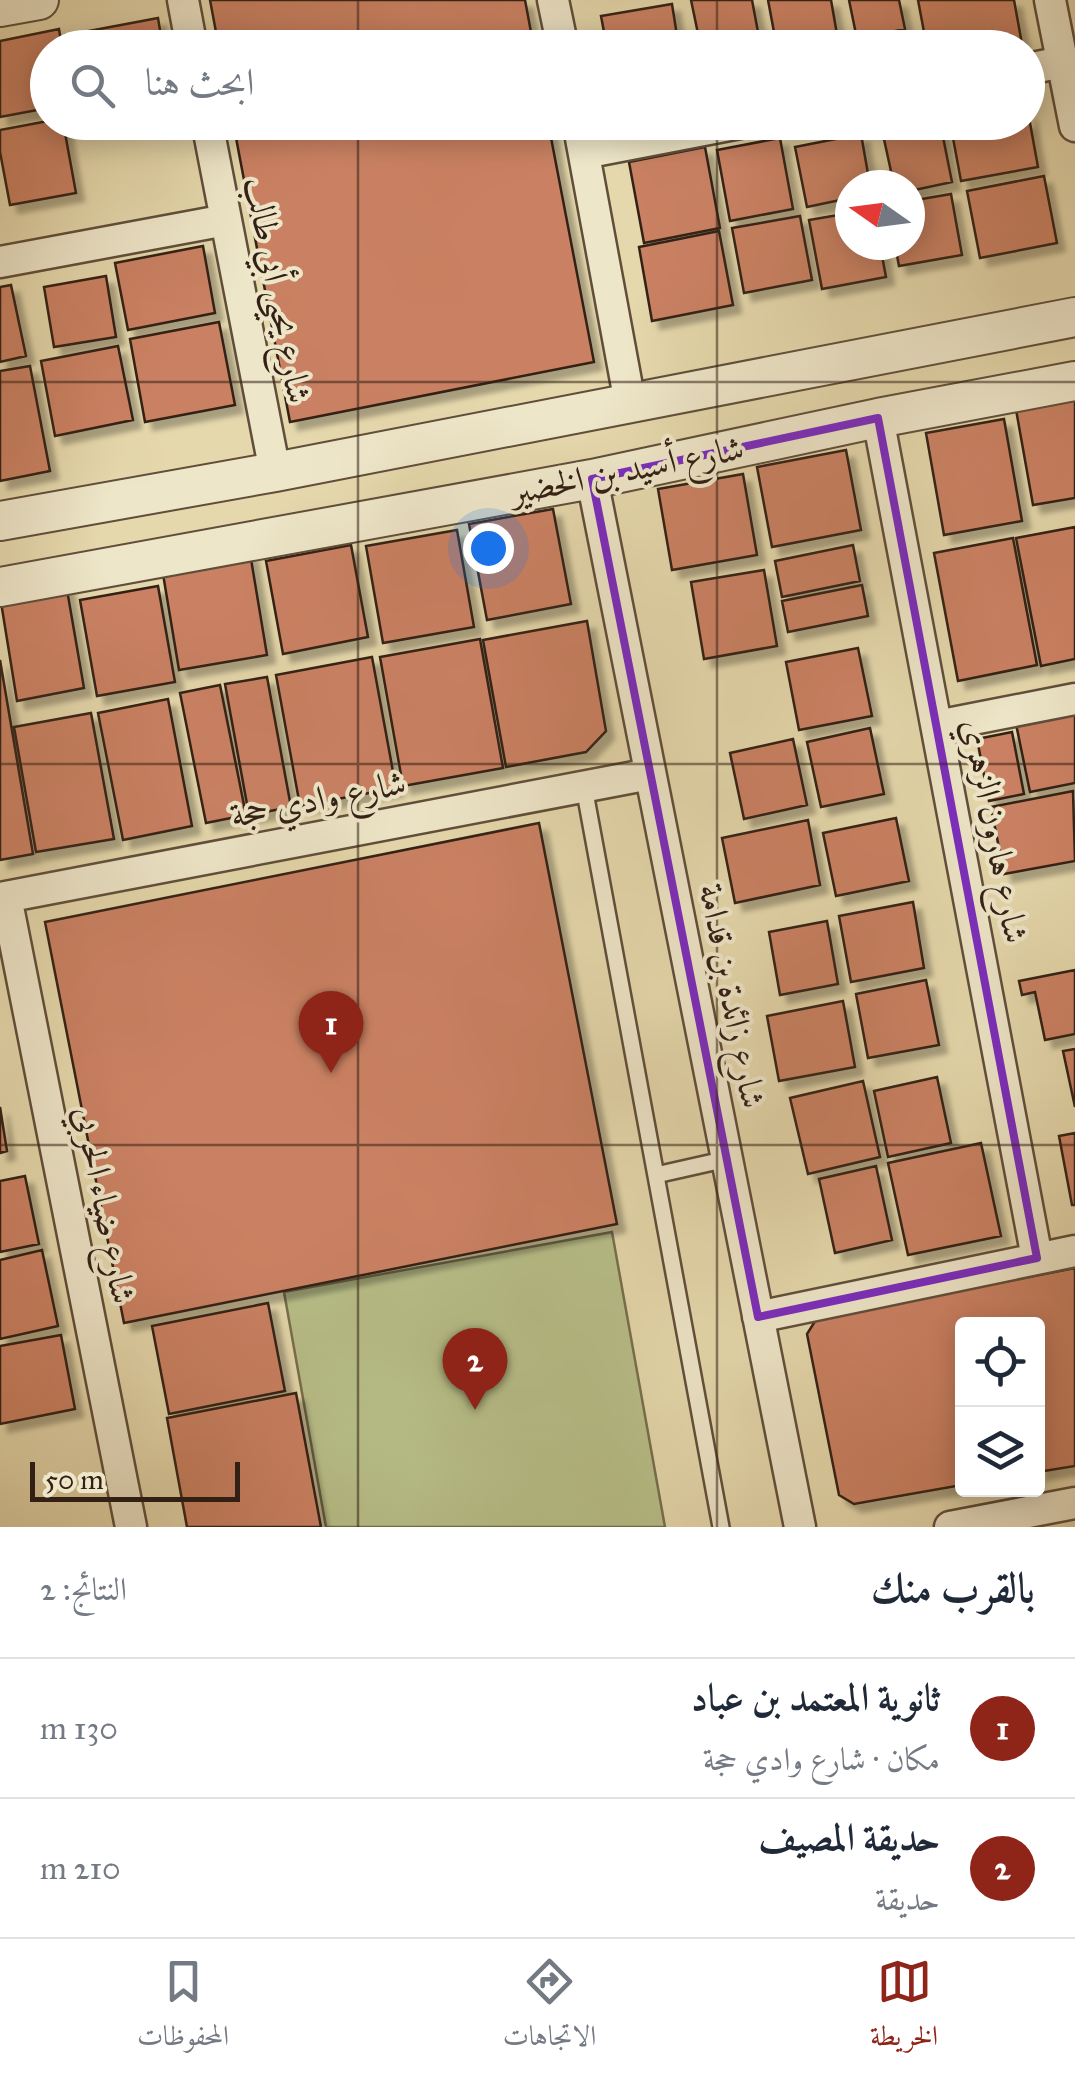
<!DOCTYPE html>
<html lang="ar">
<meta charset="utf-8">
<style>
body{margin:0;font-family:"IM FELL Great Primer",Amiri,serif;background:#f6f6f7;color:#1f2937;direction:rtl}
.controls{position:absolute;right:30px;bottom:30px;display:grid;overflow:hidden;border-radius:10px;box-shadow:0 5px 25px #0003}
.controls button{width:90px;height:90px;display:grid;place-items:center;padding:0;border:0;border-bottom:2px solid #e0e1e3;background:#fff;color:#1f2937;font:50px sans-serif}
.compass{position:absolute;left:835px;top:170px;width:90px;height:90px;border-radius:50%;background:#fff;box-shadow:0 5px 25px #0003;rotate:284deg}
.scale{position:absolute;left:30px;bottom:25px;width:210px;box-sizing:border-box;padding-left:10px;border:5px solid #332015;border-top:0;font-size:28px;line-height:35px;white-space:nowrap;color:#332015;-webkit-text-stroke:8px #eee6c9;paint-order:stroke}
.you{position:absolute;left:488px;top:548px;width:35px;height:35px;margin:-25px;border:8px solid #fff;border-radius:50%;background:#1a73e8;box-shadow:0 0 0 15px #1a73e833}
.badge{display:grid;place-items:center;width:65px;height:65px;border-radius:50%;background:#8f2418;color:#fff;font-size:32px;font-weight:700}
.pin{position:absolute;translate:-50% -82px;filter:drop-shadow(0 2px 5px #0008)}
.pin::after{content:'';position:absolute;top:52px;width:35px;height:30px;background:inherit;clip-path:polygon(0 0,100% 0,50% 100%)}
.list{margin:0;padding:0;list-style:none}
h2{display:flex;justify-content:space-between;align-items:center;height:130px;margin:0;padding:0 40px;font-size:42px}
h2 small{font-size:32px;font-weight:400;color:#747a83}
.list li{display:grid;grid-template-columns:65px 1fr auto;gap:30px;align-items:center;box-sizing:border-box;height:140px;padding:0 40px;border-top:2px solid #e0e1e3}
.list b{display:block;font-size:38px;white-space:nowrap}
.list p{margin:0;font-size:32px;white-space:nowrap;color:#747a83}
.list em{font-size:32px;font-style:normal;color:#747a83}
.icon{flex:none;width:55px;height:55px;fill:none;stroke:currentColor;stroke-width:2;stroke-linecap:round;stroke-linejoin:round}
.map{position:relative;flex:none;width:1075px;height:1527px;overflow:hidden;direction:ltr}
.search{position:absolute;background:#fff;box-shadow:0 5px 25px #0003;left:30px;right:30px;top:30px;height:110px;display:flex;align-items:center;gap:25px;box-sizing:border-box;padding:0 35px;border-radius:55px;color:#747a83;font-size:38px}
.sheet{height:410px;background:#fff}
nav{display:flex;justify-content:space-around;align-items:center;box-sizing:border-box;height:140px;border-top:2px solid #e0e1e3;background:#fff;font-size:28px;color:#747a83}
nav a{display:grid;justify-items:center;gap:5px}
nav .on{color:#8f2418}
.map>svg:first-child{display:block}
.green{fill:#b7be88;stroke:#756f4e;stroke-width:2.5}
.building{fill:#ca8163;stroke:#332015;stroke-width:2.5;filter:url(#shadow)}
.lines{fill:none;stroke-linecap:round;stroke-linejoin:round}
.service-casing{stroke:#604e3b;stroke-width:20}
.minor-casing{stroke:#604e3b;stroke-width:35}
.tertiary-casing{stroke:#604e3b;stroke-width:42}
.service{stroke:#eee6c9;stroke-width:15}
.minor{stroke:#eee6c9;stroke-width:30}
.tertiary{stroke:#eee6c9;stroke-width:38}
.marked{fill:none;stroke:#7b2cbf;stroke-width:8;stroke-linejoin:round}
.grid{fill:none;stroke:#332015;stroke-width:2.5;stroke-opacity:0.55}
.labels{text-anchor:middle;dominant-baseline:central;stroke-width:8;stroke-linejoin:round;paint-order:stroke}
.street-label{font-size:35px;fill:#332015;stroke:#eee6c9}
</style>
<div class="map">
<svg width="1075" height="1527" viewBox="0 0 1075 1527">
<defs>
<filter id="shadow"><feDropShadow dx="8" dy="8" stdDeviation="2.5" flood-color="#0004"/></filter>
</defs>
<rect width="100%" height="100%" fill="#e5d8ac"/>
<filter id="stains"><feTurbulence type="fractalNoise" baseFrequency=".002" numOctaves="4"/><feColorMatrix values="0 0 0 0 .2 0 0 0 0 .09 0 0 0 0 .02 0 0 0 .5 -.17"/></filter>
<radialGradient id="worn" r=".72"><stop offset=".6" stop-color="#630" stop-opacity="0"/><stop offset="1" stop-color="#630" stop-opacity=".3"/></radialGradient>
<!-- green -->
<path class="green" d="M 612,1232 L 665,1527 L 326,1527 L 284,1292 Z"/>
<!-- building -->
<path class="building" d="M 210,0 L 525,0 L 534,48 L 219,48 Z
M 691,0 L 752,0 L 761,48 L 701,48 Z
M 768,0 L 831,0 L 838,40 L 798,48 L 777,48 Z
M 849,0 L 899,0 L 905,29 L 857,39 Z
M 918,0 L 1014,0 L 1022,44 L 1001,48 L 927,48 Z
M 672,4 L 679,48 L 607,48 L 601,16 Z
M 158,18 L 163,48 L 76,48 L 73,34 Z
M 59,29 L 62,48 L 48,48 L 48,108 L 0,117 L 0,41 Z
M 1028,112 L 1038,167 L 961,181 L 950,122 L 1028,122 Z
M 48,121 L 63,122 L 76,193 L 10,205 L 0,152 L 0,130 Z
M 233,122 L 548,122 L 594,362 L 290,422 Z
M 917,122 L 940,122 L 952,182 L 910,191 L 910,185 L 894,185 L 882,130 Z
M 861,134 L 870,185 L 850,185 L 850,198 L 807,207 L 795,147 Z
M 780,138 L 793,209 L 730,221 L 717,150 Z
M 705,147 L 720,228 L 644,243 L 629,162 Z
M 1044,176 L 1057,243 L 980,258 L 967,191 Z
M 951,194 L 962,255 L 899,266 L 895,245 L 910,245 L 910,201 Z
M 850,213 L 850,245 L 880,245 L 886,277 L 822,289 L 809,220 Z
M 800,216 L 812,280 L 744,293 L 732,228 Z
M 719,231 L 733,305 L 652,321 L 639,247 Z
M 203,246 L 215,313 L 128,330 L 115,263 Z
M 106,276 L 116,337 L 54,347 L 44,287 Z
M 11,285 L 26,356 L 0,362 L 0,287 Z
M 219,322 L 235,405 L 145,422 L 130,339 Z
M 118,346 L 133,420 L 55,436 L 41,361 Z
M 30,366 L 50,471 L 0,481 L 0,371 Z
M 1075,393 L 1075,498 L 1033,505 L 1015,404 Z
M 1004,419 L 1022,521 L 944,535 L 926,433 Z
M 846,450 L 861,530 L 772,547 L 757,467 Z
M 743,474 L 757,555 L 672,570 L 658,489 Z
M 553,509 L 571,604 L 487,620 L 469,524 Z
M 1075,527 L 1075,659 L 1041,666 L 1016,538 Z
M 457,530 L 474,627 L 383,643 L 366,546 Z
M 1013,538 L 1037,665 L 958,681 L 934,553 Z
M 351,545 L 368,637 L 283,654 L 266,561 Z
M 853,545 L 860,581 L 782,597 L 775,561 Z
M 250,553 L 267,655 L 179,670 L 162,568 Z
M 764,570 L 777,646 L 704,659 L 691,582 Z
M 66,584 L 84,688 L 17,701 L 0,596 Z
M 862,585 L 868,616 L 788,632 L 782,601 Z
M 158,586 L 175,682 L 97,696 L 80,600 Z
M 587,621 L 606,731 L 586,752 L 506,767 L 483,640 Z
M 480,639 L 503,768 L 403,786 L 380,657 Z
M 858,648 L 872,716 L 799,730 L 786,662 Z
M 372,657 L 396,788 L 300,806 L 276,675 Z
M 0,660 L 33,854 L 0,860 Z
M 267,677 L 291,807 L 249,815 L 225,684 Z
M 220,685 L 246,815 L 206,823 L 180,693 Z
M 168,699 L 192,826 L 123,840 L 98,713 Z
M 1075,712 L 1075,783 L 1030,792 L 1016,724 Z
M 91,713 L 114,839 L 36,852 L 14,727 Z
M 870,728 L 884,794 L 821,807 L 807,742 Z
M 1012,732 L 1024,794 L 989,801 L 977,739 Z
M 793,739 L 807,805 L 744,819 L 730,753 Z
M 1073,791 L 1075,861 L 1004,874 L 991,807 Z
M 896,818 L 909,881 L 836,896 L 823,833 Z
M 808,820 L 820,885 L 735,903 L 722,838 Z
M 539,823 L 617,1224 L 124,1323 L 45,922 Z
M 913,902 L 924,968 L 851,982 L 839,916 Z
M 827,921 L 838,984 L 780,995 L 769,932 Z
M 1075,970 L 1075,1034 L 1045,1040 L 1035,992 L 1022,995 L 1019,981 Z
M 926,980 L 939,1045 L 868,1058 L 856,994 Z
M 843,1001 L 855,1067 L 779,1081 L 767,1016 Z
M 1075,1049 L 1075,1107 L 1063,1051 Z
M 937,1077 L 951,1143 L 888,1157 L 874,1091 Z
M 863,1081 L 880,1157 L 808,1174 L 790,1098 Z
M 0,1107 L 7,1151 L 0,1153 Z
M 1075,1133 L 1075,1205 L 1072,1205 L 1059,1136 Z
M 981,1143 L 1001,1236 L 908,1255 L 888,1163 Z
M 876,1166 L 892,1240 L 835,1253 L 819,1179 Z
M 25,1176 L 39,1244 L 0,1252 L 0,1181 Z
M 42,1250 L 58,1326 L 0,1339 L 0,1260 Z
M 1075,1268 L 1075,1466 L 1038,1472 L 1038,1324 L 962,1324 L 962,1485 L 854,1504 L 839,1495 L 807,1334 L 817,1318 Z
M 268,1303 L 285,1391 L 169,1414 L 152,1326 Z
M 61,1335 L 75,1409 L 0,1424 L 0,1346 Z
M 296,1393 L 321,1527 L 187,1527 L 167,1418 Z"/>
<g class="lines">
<defs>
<path id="service" d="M 584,787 L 721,1527
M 656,1175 L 727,1159"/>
<path id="minor" d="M 183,0 L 192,48
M 553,0 L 563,48
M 1050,0 L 1075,126
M 1028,69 L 1062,62
M 207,122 L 275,472
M 578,122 L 630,403
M 584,153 L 745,122
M 0,262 L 226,220
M 878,418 L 1037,1258
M 592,479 L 800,1527
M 937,726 L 1075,699
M 6,897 L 131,1527
M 0,898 L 650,774
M 758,1317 L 1075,1251
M 950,1527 L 1075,1503"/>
<path id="tertiary" d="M 0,7 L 39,0
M 0,521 L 275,472 L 1075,317
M 0,587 L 592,479 L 878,418 L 1075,381"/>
</defs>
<!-- service casing -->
<use href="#service" class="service-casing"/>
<!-- minor casing -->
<use href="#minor" class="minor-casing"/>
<!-- tertiary casing -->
<use href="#tertiary" class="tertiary-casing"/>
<!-- service -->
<use href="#service" class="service"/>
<!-- minor -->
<use href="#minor" class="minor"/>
<!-- tertiary -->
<use href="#tertiary" class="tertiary"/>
</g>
<!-- marked area -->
<path class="marked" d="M 878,418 L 1037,1258 L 758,1317 L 592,479 Z"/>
<!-- grid -->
<path class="grid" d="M 358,0 L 358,48M 717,0 L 717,48M 358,122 L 358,1527M 717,122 L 717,1527M 0,382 L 1075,382M 0,764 L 1075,764M 0,1145 L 1075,1145"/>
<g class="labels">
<!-- street labels -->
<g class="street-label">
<text transform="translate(278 290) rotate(79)">شارع يحيى أبي طالب</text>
<text transform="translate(627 470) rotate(-11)">شارع أسيد بن الخضير</text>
<text transform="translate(318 799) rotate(-11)">شارع وادي حجة</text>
<text transform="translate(995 831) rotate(79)">شارع هارون الزهري</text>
<text transform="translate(732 996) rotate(79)">شارع زائدة بن قدامة</text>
<text transform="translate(105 1205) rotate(79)">شارع ضياء الحربي</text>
</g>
</g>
<rect width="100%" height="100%" filter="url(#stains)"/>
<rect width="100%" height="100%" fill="url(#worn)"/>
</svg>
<div class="controls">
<button><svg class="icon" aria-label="locate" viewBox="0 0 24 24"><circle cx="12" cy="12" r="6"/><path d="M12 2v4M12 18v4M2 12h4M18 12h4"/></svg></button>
<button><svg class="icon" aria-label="layers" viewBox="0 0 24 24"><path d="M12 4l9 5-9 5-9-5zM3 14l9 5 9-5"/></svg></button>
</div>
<svg class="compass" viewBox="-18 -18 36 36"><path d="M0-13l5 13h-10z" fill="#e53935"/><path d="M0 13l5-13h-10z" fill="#747a83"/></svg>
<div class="scale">50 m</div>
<div class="you"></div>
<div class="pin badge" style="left:331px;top:1073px">1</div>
<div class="pin badge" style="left:475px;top:1410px">2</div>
<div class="search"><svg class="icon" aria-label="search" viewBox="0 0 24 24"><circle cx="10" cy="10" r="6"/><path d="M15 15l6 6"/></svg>ابحث هنا</div>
</div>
<section class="sheet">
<h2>بالقرب منك<small>النتائج: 2</small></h2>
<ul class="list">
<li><span class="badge">1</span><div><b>ثانوية المعتمد بن عباد</b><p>مكان · شارع وادي حجة</p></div><em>130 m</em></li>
<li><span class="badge">2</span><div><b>حديقة المصيف</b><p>حديقة</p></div><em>210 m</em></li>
</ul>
</section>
<nav>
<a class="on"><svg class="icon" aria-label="map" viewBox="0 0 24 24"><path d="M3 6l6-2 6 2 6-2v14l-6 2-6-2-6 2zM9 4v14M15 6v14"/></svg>الخريطة</a>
<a><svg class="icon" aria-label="directions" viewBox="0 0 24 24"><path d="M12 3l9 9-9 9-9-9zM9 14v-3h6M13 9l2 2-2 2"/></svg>الاتجاهات</a>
<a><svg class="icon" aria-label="saved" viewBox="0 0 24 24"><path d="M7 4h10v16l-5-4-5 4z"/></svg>المحفوظات</a>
</nav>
